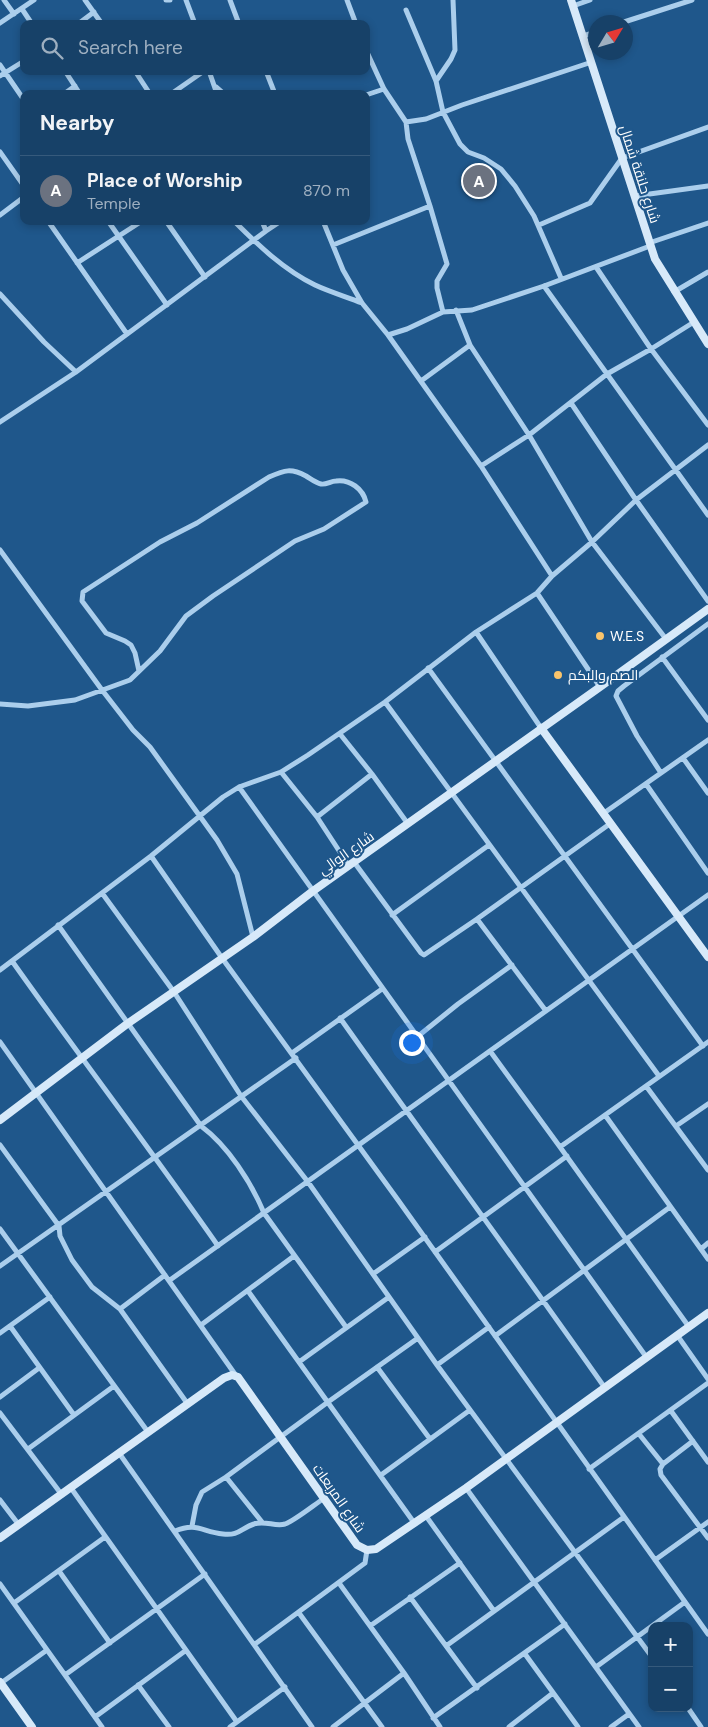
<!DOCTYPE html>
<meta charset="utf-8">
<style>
body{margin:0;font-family:"DM Sans",Cairo,sans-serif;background:#20486e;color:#f1f3f6}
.controls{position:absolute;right:15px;bottom:15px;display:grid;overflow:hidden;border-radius:10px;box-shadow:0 2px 8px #0003}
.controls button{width:45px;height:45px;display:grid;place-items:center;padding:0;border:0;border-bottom:1px solid #365a7c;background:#174168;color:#f1f3f6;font:25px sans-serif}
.compass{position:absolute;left:588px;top:15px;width:45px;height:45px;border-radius:50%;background:#174168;box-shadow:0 2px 8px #0003;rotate:52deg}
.you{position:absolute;left:411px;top:1042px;width:18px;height:18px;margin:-12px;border:4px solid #fff;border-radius:50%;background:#1a73e8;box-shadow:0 0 0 8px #1a73e833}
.badge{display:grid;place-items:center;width:32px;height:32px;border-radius:50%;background:#fac46b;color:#fff;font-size:16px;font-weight:700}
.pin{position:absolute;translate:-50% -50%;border:2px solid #fff;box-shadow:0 1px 5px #0006}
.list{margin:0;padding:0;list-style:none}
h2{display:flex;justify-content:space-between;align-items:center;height:65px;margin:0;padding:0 20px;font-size:21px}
h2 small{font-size:16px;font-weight:400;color:#9eafc0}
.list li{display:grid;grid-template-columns:32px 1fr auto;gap:15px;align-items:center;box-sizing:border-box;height:70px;padding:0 20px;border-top:1px solid #365a7c}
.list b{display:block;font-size:19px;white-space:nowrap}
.list p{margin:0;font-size:16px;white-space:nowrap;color:#9eafc0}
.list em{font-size:16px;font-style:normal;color:#9eafc0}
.icon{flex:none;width:28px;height:28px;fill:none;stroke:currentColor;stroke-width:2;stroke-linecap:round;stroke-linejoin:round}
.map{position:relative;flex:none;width:708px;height:1727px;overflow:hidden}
.search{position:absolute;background:#174168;box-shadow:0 2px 8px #0003;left:20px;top:20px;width:350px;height:55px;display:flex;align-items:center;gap:12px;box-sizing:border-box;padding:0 18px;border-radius:10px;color:#9eafc0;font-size:19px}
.panel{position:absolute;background:#174168;box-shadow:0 2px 8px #0003;left:20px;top:90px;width:350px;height:135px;border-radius:10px}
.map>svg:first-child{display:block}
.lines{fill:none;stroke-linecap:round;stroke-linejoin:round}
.street{stroke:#abceec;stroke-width:5}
.secondary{stroke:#d7e9f9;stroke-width:8}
.poi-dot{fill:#fac46b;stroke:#1f578b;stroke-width:2}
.labels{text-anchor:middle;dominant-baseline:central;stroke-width:4;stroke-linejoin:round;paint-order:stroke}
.street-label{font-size:14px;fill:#fff;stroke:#1f578b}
.poi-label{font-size:14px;fill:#fff;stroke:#1f578b;text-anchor:start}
</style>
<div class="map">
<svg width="708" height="1727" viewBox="0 0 708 1727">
<rect width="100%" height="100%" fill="#1f578b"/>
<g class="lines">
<!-- street -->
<path class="street" d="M 4,0 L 14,14
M 85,0 L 102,24
M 166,0 L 170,0
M 186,0 L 195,24
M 230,0 L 239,24
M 347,0 L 356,24
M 573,6 L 590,0
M 22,9 L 32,24
M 406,10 L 436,81 L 443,112 L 460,144 L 468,152 L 484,158 L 501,169 L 515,186 L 534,216 L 561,278
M 624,22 L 692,0
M 0,23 L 34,0
M 78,24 L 94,12
M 583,36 L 596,32
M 366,50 L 384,89 L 406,122 L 408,139 L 430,206 L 447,264 L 437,281 L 437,288 L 443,312
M 0,65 L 24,100
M 65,71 L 80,94
M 135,71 L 150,94
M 209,71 L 217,94
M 266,71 L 275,94
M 0,76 L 24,61
M 436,81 L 451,59 L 455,50 L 453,0
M 216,87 L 224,94
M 64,94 L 75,86
M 171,94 L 204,71
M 366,95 L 384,89
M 406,122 L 426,119 L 462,105 L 592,62
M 0,152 L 24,186
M 635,196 L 708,186
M 0,215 L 24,197
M 48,221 L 127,334
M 108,221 L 167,305
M 166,221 L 205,277
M 234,221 C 258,245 284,270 315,285 C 330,292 347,297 362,303
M 262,221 L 266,231
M 323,221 L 343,270 L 362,303 L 388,335 L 481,466 L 552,576
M 539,225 L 590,203 L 622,158 L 708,127
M 649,243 L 708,223
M 333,245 L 430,206
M 77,263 L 142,221
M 596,267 L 651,349 L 708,425
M 544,286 L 708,515
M 674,292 L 708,272
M 0,294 L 44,342 L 76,372
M 456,310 L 470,345 L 529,435 L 592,542 L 666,639
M 388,335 L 407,329 L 443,312 L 472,310 L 544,286 L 650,246
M 421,381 L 470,345
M 571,403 L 636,500 L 708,601
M 0,422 L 76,372 L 266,231 L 281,221
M 481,466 L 529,435 L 607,374 L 651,349 L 694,322
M 0,550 L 102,690 L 133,730 L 150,747 L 217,840 L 237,874 L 253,937
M 537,593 L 600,687
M 476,632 L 541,728
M 662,657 L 708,720
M 428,668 L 703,1046
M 385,702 L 659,1076
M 0,704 L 28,706 L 75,700 L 130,680 L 160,651 L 186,616 L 213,596 L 295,541 L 324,529 L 366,502 C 363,489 350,479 336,481 C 331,481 326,485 321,484 C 316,483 311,479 306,476 C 291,468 285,470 269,477 L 197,523 L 160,542 L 83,592 L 82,601 L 106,633 L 125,641 L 131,645 L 135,653 L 139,671
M 340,734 L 372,774 L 408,824
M 683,758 L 708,793
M 281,772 L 317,817 L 349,866
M 661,773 L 637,736 L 616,696 L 618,691 L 624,686 L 708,624
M 646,784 L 708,873
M 239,787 L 647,1358
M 604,813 L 708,740
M 317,817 L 372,774
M 151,856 L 222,958 L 398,1200 L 708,1634
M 354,862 L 421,953 L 424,955 L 477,919 L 611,823
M 102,893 L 174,992 L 241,1096 L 308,1182 L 437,1365 L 652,1657
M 392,915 L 489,845
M 477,919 L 546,1011
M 58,925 L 201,1126 C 228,1146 251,1182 264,1213 L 346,1327
M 12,961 C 80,1057 151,1150 218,1246
M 0,970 L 151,856 L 223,797 L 239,787 L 281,772 L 308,755 L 385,702 L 476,632 L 537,593 L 552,576 L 592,542 L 636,500 L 708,445
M 340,1018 C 428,1142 518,1264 605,1388
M 417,1037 L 458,1004 L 512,965
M 0,1042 L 237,1377
M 490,1051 L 560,1147 L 689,1327
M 292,1053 L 382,989
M 646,1086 L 708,1170
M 605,1115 L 708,1259
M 676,1126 L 708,1104
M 0,1145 L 59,1226 L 60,1236 L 72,1260 L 92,1287 L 120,1309 L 187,1403
M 560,1147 L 708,1042
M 0,1229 L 148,1432
M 701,1249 L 708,1243
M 435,1252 L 567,1156
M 0,1266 L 296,1058
M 373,1274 L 425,1237
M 170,1280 L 708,895
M 248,1291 L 415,1524
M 120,1309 L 165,1275
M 201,1325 L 294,1256
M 10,1326 L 74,1415
M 0,1333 L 50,1297
M 677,1335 L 708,1379
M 495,1336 L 670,1207
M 299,1362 L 389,1297
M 437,1365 L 489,1327
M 377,1367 L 430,1439
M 0,1397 L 39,1368
M 671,1411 L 708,1462
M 0,1413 L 62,1495
M 639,1434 L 663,1464
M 693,1441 L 663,1464 L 660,1469 L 661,1475 L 708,1538
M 28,1449 L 114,1386
M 119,1453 L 312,1727
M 589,1469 L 708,1383
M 381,1475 L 470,1410
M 226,1477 L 328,1402 L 418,1338
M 71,1488 L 237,1722
M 466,1488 L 639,1727
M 0,1500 L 19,1525
M 426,1516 L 494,1611
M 192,1526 L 196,1505 L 202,1492 L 226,1477 L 262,1522
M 175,1531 C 197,1522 202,1532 223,1534 C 239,1536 241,1528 254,1524 C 265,1520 275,1527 285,1524 C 294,1521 314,1505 323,1499
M 655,1560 L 708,1522
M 59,1571 L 110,1643
M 339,1583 L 404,1673 L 440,1727
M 0,1584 L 102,1727
M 410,1597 L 477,1688
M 14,1603 L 105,1537
M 299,1613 L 382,1727
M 370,1626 L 460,1563
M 652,1626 L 685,1602
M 255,1644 L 365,1563 L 367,1550
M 446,1646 L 624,1517
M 525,1654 L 578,1727
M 596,1667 L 652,1626
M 65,1675 L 205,1574
M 1,1683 L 47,1650
M 138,1685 L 169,1727
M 688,1708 L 701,1727
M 95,1717 L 185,1651
M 433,1718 L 565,1624
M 230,1727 L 285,1687
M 333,1727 L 404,1673
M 509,1727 L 553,1693
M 611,1727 L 629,1714"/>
<!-- secondary -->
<path class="secondary" d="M 571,0 L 655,259 L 708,344
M 541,728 L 708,957
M 0,1120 L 127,1024 L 253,937 L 313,891 L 600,687 L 708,609
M 0,1538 L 224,1378 L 232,1375 L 238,1377 L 357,1545 L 367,1550 L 376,1549 L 466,1488 L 708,1313
M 0,1682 L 32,1727"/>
</g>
<!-- markers -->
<g class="poi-dot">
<circle cx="600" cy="636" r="5"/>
<circle cx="558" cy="675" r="5"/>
</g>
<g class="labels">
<!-- street labels -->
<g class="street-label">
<text transform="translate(640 174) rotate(72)">شارع حلنقة شمال</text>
<text transform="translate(346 853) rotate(-35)">شارع الوالي</text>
<text transform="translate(339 1498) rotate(55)">شارع المربعات</text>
</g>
<!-- poi labels -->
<g class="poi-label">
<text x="610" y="636">W.E.S</text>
<text x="568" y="675">الصم والبكم</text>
</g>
</g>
</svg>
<div class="controls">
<button>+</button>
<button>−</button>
</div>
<svg class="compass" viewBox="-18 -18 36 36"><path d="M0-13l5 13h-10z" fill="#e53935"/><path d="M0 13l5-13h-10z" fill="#9eafc0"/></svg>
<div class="you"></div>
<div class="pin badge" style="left:479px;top:181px;background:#6b7280">A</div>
<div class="search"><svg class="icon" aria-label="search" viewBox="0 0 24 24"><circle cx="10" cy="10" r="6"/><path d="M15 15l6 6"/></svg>Search here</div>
<section class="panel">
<h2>Nearby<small></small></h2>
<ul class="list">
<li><span class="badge" style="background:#6b7280">A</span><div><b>Place of Worship</b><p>Temple</p></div><em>870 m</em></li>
</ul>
</section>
</div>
